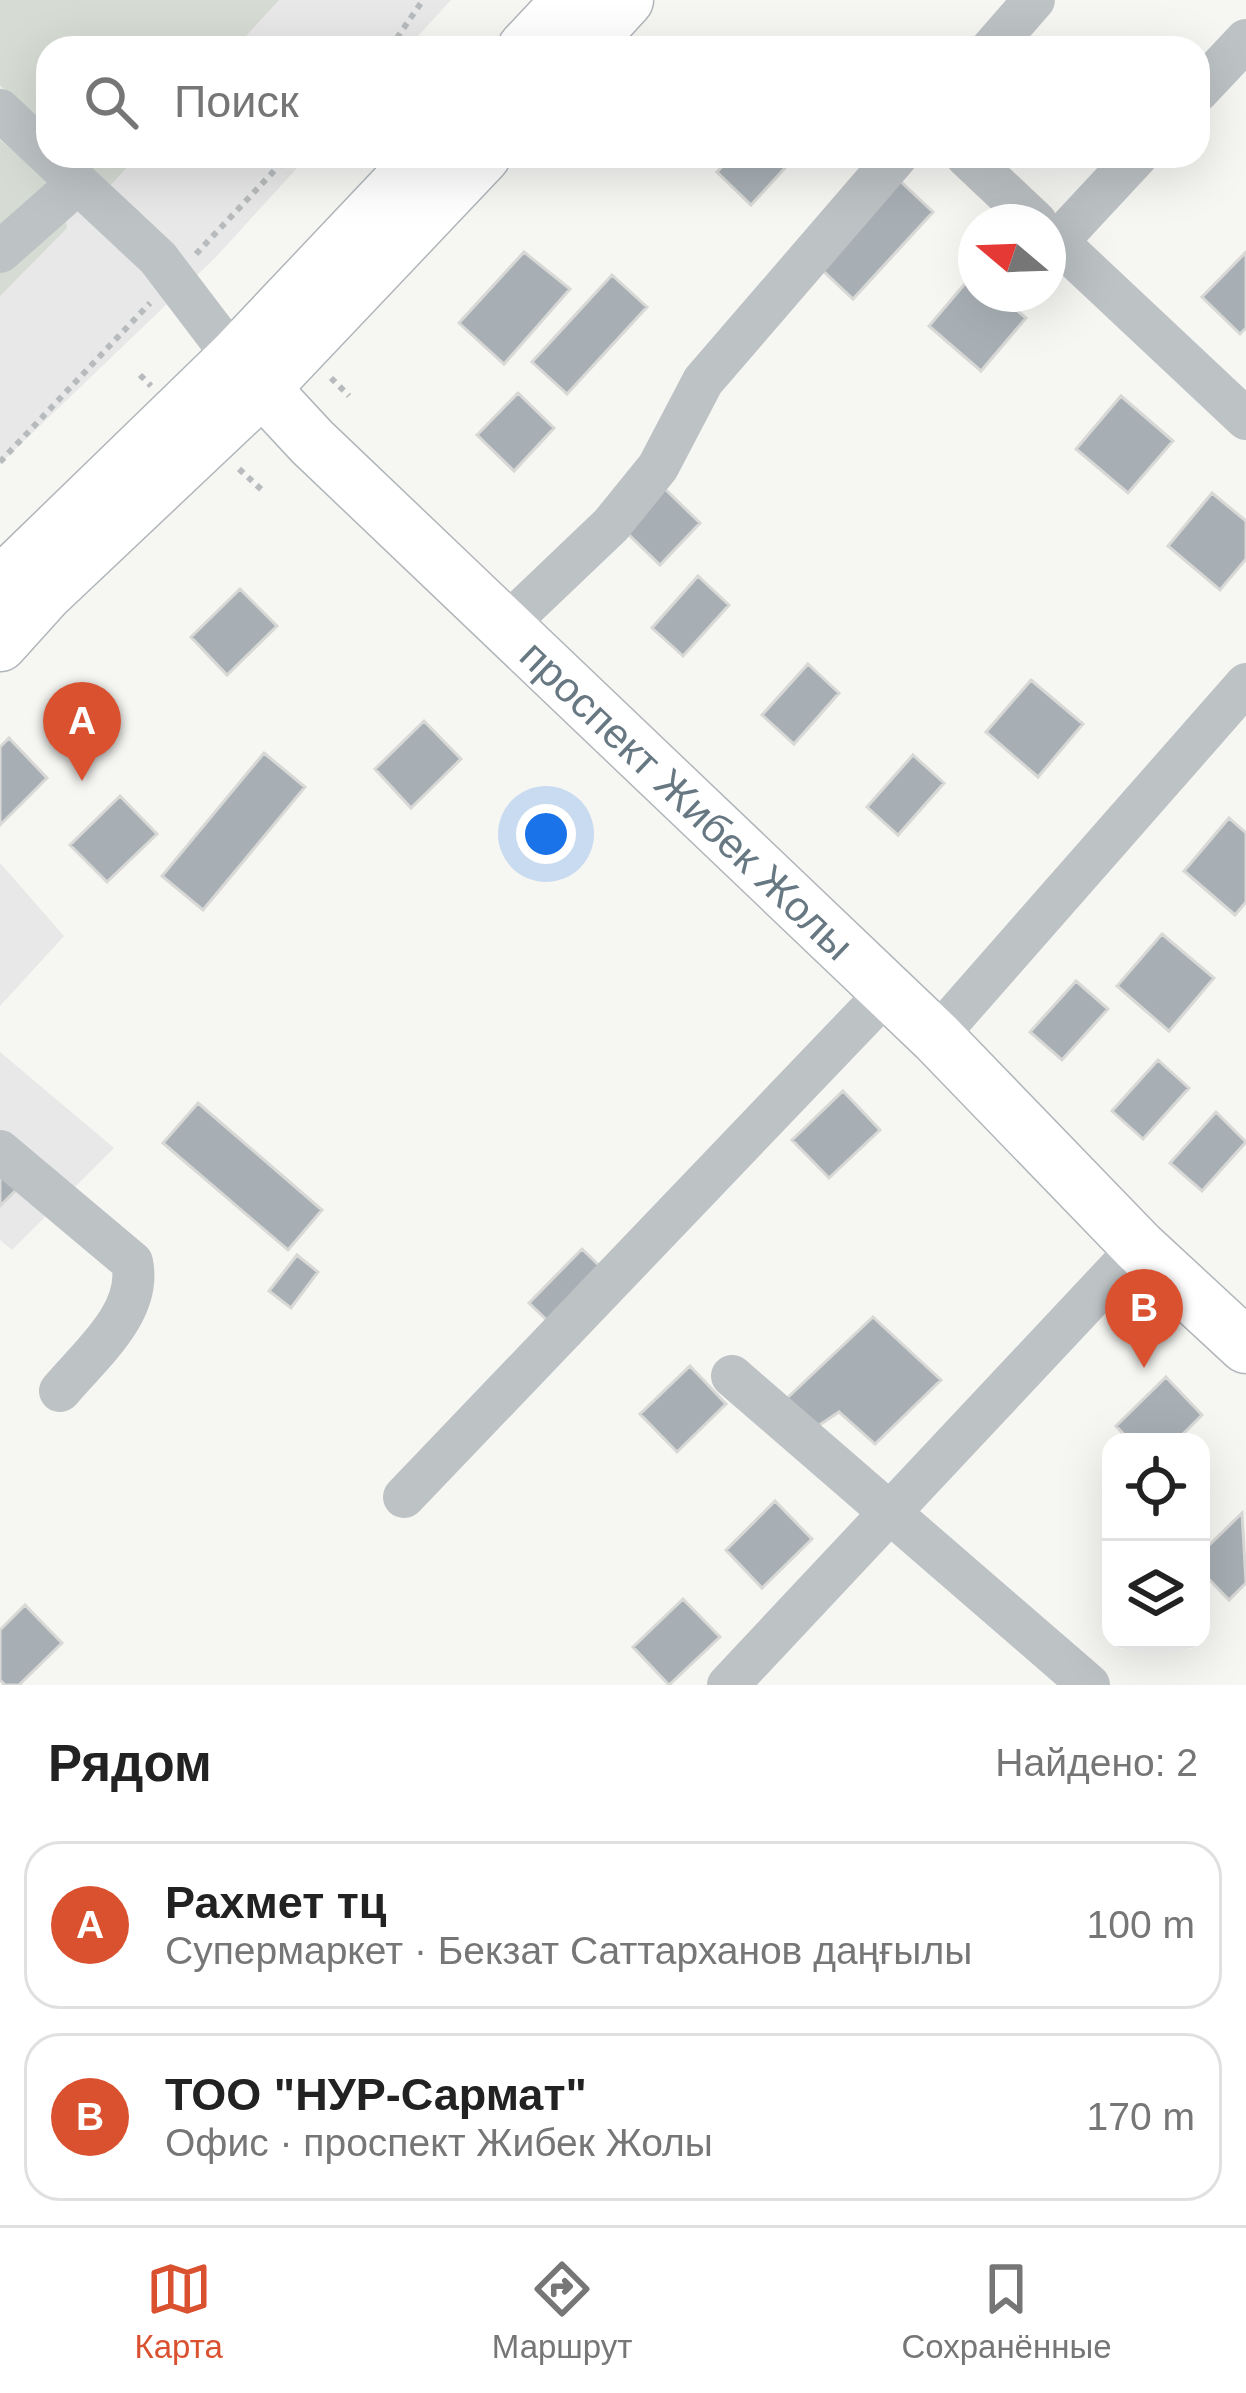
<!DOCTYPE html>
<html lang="ru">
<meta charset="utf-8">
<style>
body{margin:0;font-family:Helvetica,sans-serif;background:#f6f6f6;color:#222}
.controls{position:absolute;right:36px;bottom:36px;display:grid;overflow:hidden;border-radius:24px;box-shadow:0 12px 48px #0002}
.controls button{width:108px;height:108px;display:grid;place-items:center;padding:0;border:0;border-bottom:3px solid #e0e0e0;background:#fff;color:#222;font:60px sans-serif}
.compass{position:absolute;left:958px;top:204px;width:108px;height:108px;border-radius:50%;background:#fff;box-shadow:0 12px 48px #0002;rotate:289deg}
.you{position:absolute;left:546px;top:834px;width:42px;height:42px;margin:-30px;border:9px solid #fff;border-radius:50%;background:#1a73e8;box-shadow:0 0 0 18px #1a73e833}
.badge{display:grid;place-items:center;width:78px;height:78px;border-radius:50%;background:#da5130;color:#fff;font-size:39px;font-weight:700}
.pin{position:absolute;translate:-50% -99px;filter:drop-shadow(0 3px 6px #0008)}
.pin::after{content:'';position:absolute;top:63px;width:42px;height:36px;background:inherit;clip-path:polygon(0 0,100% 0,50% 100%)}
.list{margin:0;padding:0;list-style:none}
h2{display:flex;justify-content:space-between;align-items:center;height:156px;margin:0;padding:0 48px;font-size:51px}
h2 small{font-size:39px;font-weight:400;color:#767676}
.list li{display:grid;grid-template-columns:78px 1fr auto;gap:36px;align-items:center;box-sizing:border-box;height:168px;margin:0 24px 24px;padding:0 24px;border:3px solid #e0e0e0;border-radius:36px}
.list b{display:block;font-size:45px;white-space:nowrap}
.list p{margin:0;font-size:39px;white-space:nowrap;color:#767676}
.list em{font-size:39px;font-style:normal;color:#767676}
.icon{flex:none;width:66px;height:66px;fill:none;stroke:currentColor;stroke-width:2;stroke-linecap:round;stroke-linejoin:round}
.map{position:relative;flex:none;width:1246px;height:1685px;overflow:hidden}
.search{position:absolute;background:#fff;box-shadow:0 12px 48px #0002;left:36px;right:36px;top:36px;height:132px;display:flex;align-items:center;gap:30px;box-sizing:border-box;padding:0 42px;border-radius:36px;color:#767676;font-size:45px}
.sheet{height:540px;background:#fff}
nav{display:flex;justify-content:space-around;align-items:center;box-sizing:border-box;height:168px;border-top:3px solid #e0e0e0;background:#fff;font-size:33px;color:#767676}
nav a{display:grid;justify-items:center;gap:6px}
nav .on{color:#da5130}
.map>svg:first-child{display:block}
.built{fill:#e7e8e7}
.green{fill:#d6dbd3}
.building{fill:#a7afb4;stroke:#d8d8d6;stroke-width:3}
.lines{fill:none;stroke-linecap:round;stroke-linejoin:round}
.major-casing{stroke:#b1b6ba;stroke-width:57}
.path{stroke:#b8bbbd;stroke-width:6;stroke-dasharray:6 6;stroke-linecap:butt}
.minor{stroke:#bdc2c5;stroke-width:42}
.major{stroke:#fff;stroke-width:54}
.labels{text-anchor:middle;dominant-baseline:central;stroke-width:12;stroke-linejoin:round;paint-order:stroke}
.street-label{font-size:42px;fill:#677883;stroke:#fff}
</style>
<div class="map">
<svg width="1246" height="1685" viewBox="0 0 1246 1685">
<rect width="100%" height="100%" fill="#f6f6f3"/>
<!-- built -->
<path class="built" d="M 0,0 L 451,0 L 407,48 L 48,48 L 48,156 L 308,156 L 215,258 L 0,464 Z
M 0,863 L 64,936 L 0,1006 Z
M 0,1052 L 114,1148 L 12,1250 L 0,1240 Z"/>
<!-- green -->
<path class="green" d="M 0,0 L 279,0 L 235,48 L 48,48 L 48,130 L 0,85 Z
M 0,140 L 62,194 L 67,228 L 0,296 Z
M 76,156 L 137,156 L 109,187 Z"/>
<!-- building -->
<path class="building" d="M 732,156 L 796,156 L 751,205 L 717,172 Z
M 898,179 L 933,212 L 853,299 L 818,266 Z
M 524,252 L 570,289 L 504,364 L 459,323 Z
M 1246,252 L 1246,328 L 1240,334 L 1202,297 Z
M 974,273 L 976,294 L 998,294 L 1026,318 L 981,371 L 929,326 Z
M 612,275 L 647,307 L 567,394 L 532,362 Z
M 518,393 L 554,428 L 514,471 L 477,435 Z
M 1121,396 L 1173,441 L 1128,493 L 1076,449 Z
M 663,487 L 700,523 L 660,565 L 623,529 Z
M 1212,493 L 1246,521 L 1246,559 L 1220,590 L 1168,546 Z
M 698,576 L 729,605 L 683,656 L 652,628 Z
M 240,589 L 277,626 L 227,675 L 191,637 Z
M 808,664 L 839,693 L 794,744 L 762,715 Z
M 1031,680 L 1083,724 L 1038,777 L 986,732 Z
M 424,721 L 461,759 L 411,808 L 375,769 Z
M 9,738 L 47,778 L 0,825 L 0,747 Z
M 264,753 L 305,787 L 203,910 L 162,876 Z
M 913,755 L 944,783 L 898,835 L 867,807 Z
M 120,796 L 157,834 L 107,882 L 70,845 Z
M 1229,818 L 1246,833 L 1246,902 L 1235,915 L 1184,871 Z
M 1162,934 L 1214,978 L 1169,1031 L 1117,986 Z
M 1076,981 L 1108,1009 L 1062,1060 L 1030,1032 Z
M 1158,1060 L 1189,1088 L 1143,1139 L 1112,1111 Z
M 843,1091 L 880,1130 L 829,1178 L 792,1140 Z
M 198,1103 L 322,1210 L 288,1250 L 163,1143 Z
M 1216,1112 L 1246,1142 L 1202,1191 L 1170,1163 Z
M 0,1171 L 18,1188 L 0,1206 Z
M 582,1249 L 608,1274 L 555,1328 L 529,1303 Z
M 297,1255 L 318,1272 L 291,1308 L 269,1291 Z
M 873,1317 L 941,1380 L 875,1444 L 839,1412 L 818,1426 L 784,1401 Z
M 690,1366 L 726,1404 L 677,1452 L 640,1414 Z
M 1166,1377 L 1202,1415 L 1175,1442 L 1131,1442 L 1116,1426 Z
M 775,1501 L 812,1539 L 762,1588 L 726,1550 Z
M 1242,1513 L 1246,1583 L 1229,1600 L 1201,1571 L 1201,1553 Z
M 683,1599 L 720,1637 L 669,1685 L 633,1647 Z
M 25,1605 L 62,1643 L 19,1685 L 5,1685 L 0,1680 L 0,1630 Z"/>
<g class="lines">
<defs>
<g id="major">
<path d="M 525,48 L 570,0"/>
<path d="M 582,48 L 626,0"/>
<path id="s1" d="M 234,358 L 312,442 L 936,1037 L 1139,1247 L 1246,1346"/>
<path d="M 0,585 L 234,358 L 425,156"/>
<path d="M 0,644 L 46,593 L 262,389 L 483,156"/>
</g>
</defs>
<!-- major casing -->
<use href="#major" class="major-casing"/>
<!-- path -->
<path class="path" d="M 390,48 L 423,0
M 196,254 L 288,156
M 140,375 L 151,386
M 331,378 L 349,396
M 0,462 L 150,303
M 239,469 L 263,491"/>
<!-- minor -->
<path class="minor" d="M 992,48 L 1034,0
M 1198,91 L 1246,40
M 0,110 L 48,155
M 49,156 L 158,258 L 234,358
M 966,156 L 1036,222
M 1048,233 L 1246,419
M 1057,242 L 1137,156
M 0,252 L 78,183
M 505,626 L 611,525 L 658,467 L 703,381 L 897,156
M 936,1037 L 1246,684
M 0,1151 L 132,1262 C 143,1312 90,1355 60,1391
M 732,1376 L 1089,1685
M 404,1497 L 888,991
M 728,1685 L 1139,1247"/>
<!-- major -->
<use href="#major" class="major"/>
</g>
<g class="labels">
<!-- street labels -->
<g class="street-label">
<text stroke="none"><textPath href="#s1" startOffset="633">проспект Жибек Жолы</textPath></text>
</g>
</g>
</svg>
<div class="controls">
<button><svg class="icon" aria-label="locate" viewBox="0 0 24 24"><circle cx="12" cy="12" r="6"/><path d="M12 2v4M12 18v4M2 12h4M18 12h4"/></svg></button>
<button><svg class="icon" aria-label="layers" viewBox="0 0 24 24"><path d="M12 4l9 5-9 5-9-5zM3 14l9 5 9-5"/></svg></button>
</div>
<svg class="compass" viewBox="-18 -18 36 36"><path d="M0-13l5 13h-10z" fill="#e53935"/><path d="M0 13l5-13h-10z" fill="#767676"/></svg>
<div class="you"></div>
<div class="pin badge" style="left:82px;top:781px">A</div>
<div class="pin badge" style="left:1144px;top:1368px">B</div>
<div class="search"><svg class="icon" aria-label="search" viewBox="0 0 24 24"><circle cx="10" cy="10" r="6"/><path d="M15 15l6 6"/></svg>Поиск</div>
</div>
<section class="sheet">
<h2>Рядом<small>Найдено: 2</small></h2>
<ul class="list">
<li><span class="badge">A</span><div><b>Рахмет тц</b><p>Супермаркет · Бекзат Саттарханов даңғылы</p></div><em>100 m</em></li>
<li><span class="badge">B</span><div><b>ТОО &quot;НУР-Сармат&quot;</b><p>Офис · проспект Жибек Жолы</p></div><em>170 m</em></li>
</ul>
</section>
<nav>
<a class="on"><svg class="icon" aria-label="map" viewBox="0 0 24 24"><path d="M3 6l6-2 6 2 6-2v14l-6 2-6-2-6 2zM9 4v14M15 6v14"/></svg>Карта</a>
<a><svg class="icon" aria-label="directions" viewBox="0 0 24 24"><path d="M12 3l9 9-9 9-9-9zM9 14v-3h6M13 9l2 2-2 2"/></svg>Маршрут</a>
<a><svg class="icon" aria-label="saved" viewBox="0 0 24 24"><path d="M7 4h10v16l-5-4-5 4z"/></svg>Сохранённые</a>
</nav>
